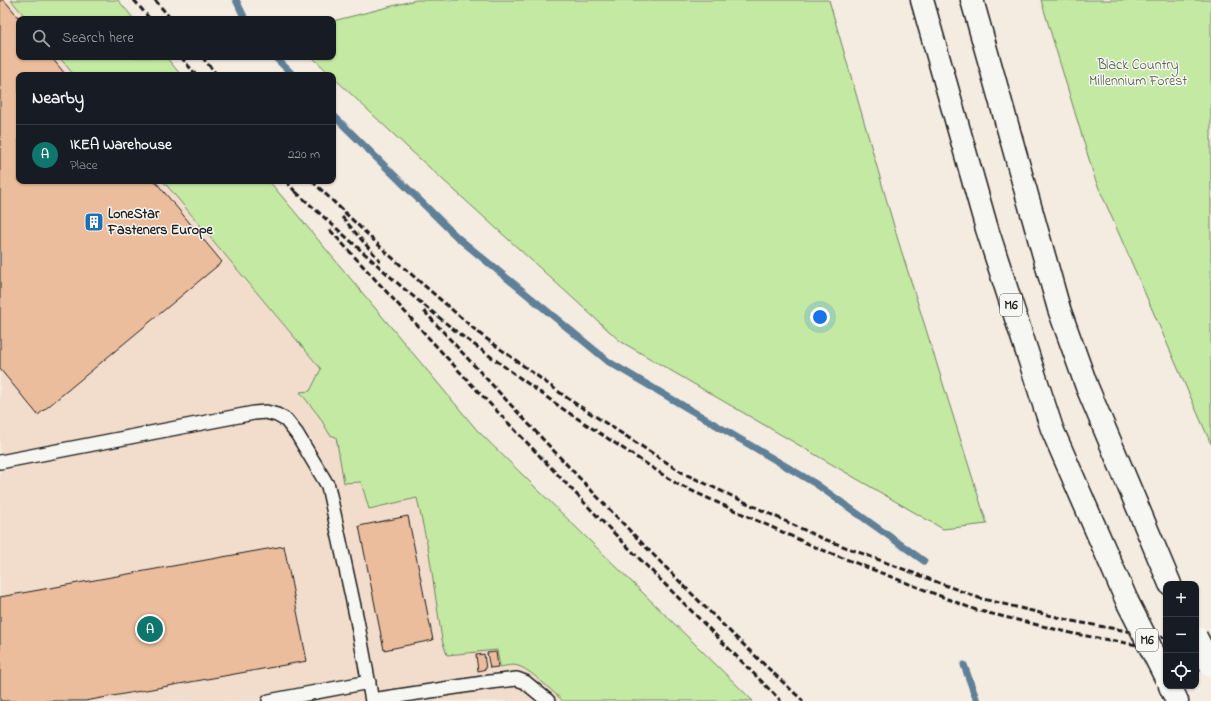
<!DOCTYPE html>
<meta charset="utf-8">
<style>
body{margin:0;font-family:"Indie Flower",sans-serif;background:#20242c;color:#f1f3f6}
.controls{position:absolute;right:12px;bottom:12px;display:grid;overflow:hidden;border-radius:8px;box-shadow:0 1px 3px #0004}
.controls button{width:36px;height:36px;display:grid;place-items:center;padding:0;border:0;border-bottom:1px solid #363941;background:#171b24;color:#f1f3f6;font:20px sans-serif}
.you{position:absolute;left:820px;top:317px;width:14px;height:14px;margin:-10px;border:3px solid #fff;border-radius:50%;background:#1a73e8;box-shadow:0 0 0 6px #1a73e833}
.badge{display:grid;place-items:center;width:26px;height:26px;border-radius:50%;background:#0f766e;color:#fff;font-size:13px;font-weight:700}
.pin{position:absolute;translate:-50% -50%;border:2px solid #fff;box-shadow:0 1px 4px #0006}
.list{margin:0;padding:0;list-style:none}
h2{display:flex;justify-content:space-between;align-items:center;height:52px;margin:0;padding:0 16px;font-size:17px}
h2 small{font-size:13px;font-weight:400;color:#9ea1a6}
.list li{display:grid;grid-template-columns:26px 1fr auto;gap:12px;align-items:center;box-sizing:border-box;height:60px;padding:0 16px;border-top:1px solid #363941}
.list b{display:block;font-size:15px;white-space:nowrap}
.list p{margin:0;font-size:13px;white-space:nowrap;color:#9ea1a6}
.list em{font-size:13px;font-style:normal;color:#9ea1a6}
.icon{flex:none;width:22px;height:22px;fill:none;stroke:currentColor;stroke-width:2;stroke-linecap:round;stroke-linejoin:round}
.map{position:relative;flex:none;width:1211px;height:701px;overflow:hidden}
.search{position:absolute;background:#171b24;box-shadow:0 1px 3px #0004;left:16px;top:16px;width:320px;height:44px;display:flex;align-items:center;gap:10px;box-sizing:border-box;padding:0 14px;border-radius:8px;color:#9ea1a6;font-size:15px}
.panel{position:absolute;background:#171b24;box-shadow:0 1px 3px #0004;left:16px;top:72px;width:320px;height:112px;border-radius:8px}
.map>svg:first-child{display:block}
.built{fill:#f2ddcc}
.green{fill:#c4e9a3;stroke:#708260}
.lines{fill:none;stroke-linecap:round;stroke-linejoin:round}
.stream{stroke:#608098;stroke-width:7}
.building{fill:#ecbd9c;stroke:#1c1c1c}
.service-casing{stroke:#1c1c1c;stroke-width:16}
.motorway-casing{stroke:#1c1c1c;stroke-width:25}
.service{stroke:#f6f6f2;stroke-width:13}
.motorway{stroke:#f6f6f2;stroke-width:22}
.rail{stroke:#1c1c1c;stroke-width:3;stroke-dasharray:6 3;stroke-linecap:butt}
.motorway-bridge-casing{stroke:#1c1c1c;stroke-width:25;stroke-linecap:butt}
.motorway-bridge{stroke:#f6f6f2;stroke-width:22}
.labels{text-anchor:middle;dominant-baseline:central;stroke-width:3;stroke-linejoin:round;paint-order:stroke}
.shield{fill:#f6f6f2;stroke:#5d5d5c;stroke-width:1}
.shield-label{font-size:13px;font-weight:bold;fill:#1c1c1c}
.park-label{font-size:14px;fill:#4e5a44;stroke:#f6f6f2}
.poi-label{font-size:14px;font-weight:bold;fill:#1c1c1c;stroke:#f6f6f2;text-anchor:start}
</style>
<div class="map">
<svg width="1211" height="701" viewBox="0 0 1211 701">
<rect width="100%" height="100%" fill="#f4ebe1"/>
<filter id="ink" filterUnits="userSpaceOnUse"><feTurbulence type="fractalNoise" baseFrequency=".025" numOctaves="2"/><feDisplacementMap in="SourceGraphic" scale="8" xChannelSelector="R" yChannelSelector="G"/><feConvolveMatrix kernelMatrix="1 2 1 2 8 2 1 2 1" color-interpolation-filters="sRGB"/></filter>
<g filter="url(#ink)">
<!-- built -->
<path class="built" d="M 0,0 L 11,0 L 27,19 L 19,19 L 19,57 L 59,57 L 74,75 L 19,75 L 19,181 L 163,181 L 321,370 L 361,482 L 369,509 L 417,498 L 618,701 L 0,701 Z"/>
<!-- green -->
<path class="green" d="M 11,0 L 118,0 L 134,19 L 27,19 Z
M 416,0 L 829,0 L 898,240 L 987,524 L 943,529 L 620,341 L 408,148 L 333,77 L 333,75 L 331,75 L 312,57 L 333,57 L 333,21 Z
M 1041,0 L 1211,0 L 1211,444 L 1095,179 Z
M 59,57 L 166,57 L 181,75 L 74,75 Z
M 163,181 L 269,181 L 477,430 L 753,701 L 563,701 C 553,692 530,669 518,666 C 513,664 506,666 500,667 L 497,650 L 447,655 L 442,640 L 429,553 L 417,498 L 369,509 L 361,482 L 344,483 L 336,437 L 330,435 L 319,416 L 300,392 L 310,391 L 321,369 Z"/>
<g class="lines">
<!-- stream -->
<path class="stream" d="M 236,0 L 245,19
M 275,57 L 293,75
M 333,115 L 457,237 L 609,362 L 816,484 L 924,561
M 964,665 L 977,701"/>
</g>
<!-- building -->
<path class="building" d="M 0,0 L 4,0 L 20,19 L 19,57 L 51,57 L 66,75 L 19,75 L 19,181 L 155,181 L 222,262 L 38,415 L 0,369 Z
M 408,516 L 433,640 L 384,650 L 359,526 Z
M 284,546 L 307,661 L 85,701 L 0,701 L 0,597 Z
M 496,652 L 498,667 L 490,668 L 487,653 Z
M 484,654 L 486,669 L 478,671 L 476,655 Z"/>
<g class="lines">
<defs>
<path id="service" d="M 0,462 L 254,413 L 266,412 L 277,415 L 286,420 L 297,434 L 328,486 L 357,620 L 372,701
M 372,700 L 490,682 L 517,679 L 525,682 L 548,701
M 269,701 L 369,682"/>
<path id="motorway" d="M 922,0 L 987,229 L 1052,429 L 1127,601
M 972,0 L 1059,309 L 1087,387 L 1170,584
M 1170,686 L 1177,701"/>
</defs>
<!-- service casing -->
<use href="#service" class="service-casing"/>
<!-- motorway casing -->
<use href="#motorway" class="motorway-casing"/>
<!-- service -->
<use href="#service" class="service"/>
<!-- motorway -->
<use href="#motorway" class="motorway"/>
<!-- rail -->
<path class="rail" d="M 134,0 L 150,19
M 155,0 L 171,19
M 181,57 L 196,75
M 202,57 L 217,75
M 286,181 L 299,196
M 312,181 L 388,254 L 480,334 L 570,400 L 683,473 L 819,537 L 979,598 L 1077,622 L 1166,638
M 296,192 L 403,288 L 458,333 L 563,409 L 677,484 L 815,547 L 976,610 L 1075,634 L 1166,650
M 342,217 L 380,261
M 330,230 L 470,383 L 600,519 L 781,701
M 424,311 C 515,410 607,509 703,605 C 735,637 769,669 803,701
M 1196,643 L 1211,646
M 1196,655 L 1211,658"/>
<defs>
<path id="motorway-bridge" d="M 1127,601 L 1166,678
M 1196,637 L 1211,666"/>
</defs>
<!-- motorway-bridge casing -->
<use href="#motorway-bridge" class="motorway-bridge-casing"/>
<!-- motorway-bridge -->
<use href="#motorway-bridge" class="motorway-bridge"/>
</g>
</g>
<!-- icons -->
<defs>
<symbol id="building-square" viewBox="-11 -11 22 22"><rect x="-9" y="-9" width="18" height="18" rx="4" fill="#1f6fb2" stroke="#f6f6f2"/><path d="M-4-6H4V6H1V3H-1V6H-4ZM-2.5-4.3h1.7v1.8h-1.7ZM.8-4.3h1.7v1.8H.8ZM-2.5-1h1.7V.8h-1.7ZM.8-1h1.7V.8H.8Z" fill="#fff"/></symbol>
</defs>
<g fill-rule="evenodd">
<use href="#building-square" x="83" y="211" width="22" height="22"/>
</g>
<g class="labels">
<!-- shield labels -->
<g class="shield">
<rect x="1000" y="294" width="22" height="22" rx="3"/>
<rect x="1136" y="629" width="22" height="22" rx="3"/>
</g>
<g class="shield-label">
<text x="1011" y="305">M6</text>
<text x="1147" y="640">M6</text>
</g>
<!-- park labels -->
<g class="park-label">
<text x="1138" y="65">Black Country<tspan x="1138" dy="16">Millennium Forest</tspan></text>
</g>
<!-- poi labels -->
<g class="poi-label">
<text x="108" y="214">LoneStar<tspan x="108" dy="16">Fasteners Europe</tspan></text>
</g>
</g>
</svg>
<div class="controls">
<button>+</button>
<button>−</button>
<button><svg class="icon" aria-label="locate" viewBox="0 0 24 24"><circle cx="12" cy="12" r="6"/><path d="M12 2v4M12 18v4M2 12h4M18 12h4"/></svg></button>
</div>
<div class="you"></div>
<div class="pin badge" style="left:150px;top:629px">A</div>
<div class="search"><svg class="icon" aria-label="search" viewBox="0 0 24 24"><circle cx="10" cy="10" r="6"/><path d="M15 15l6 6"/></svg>Search here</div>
<section class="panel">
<h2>Nearby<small></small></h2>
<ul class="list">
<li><span class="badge">A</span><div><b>IKEA Warehouse</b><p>Place</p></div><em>220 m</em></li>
</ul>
</section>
</div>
